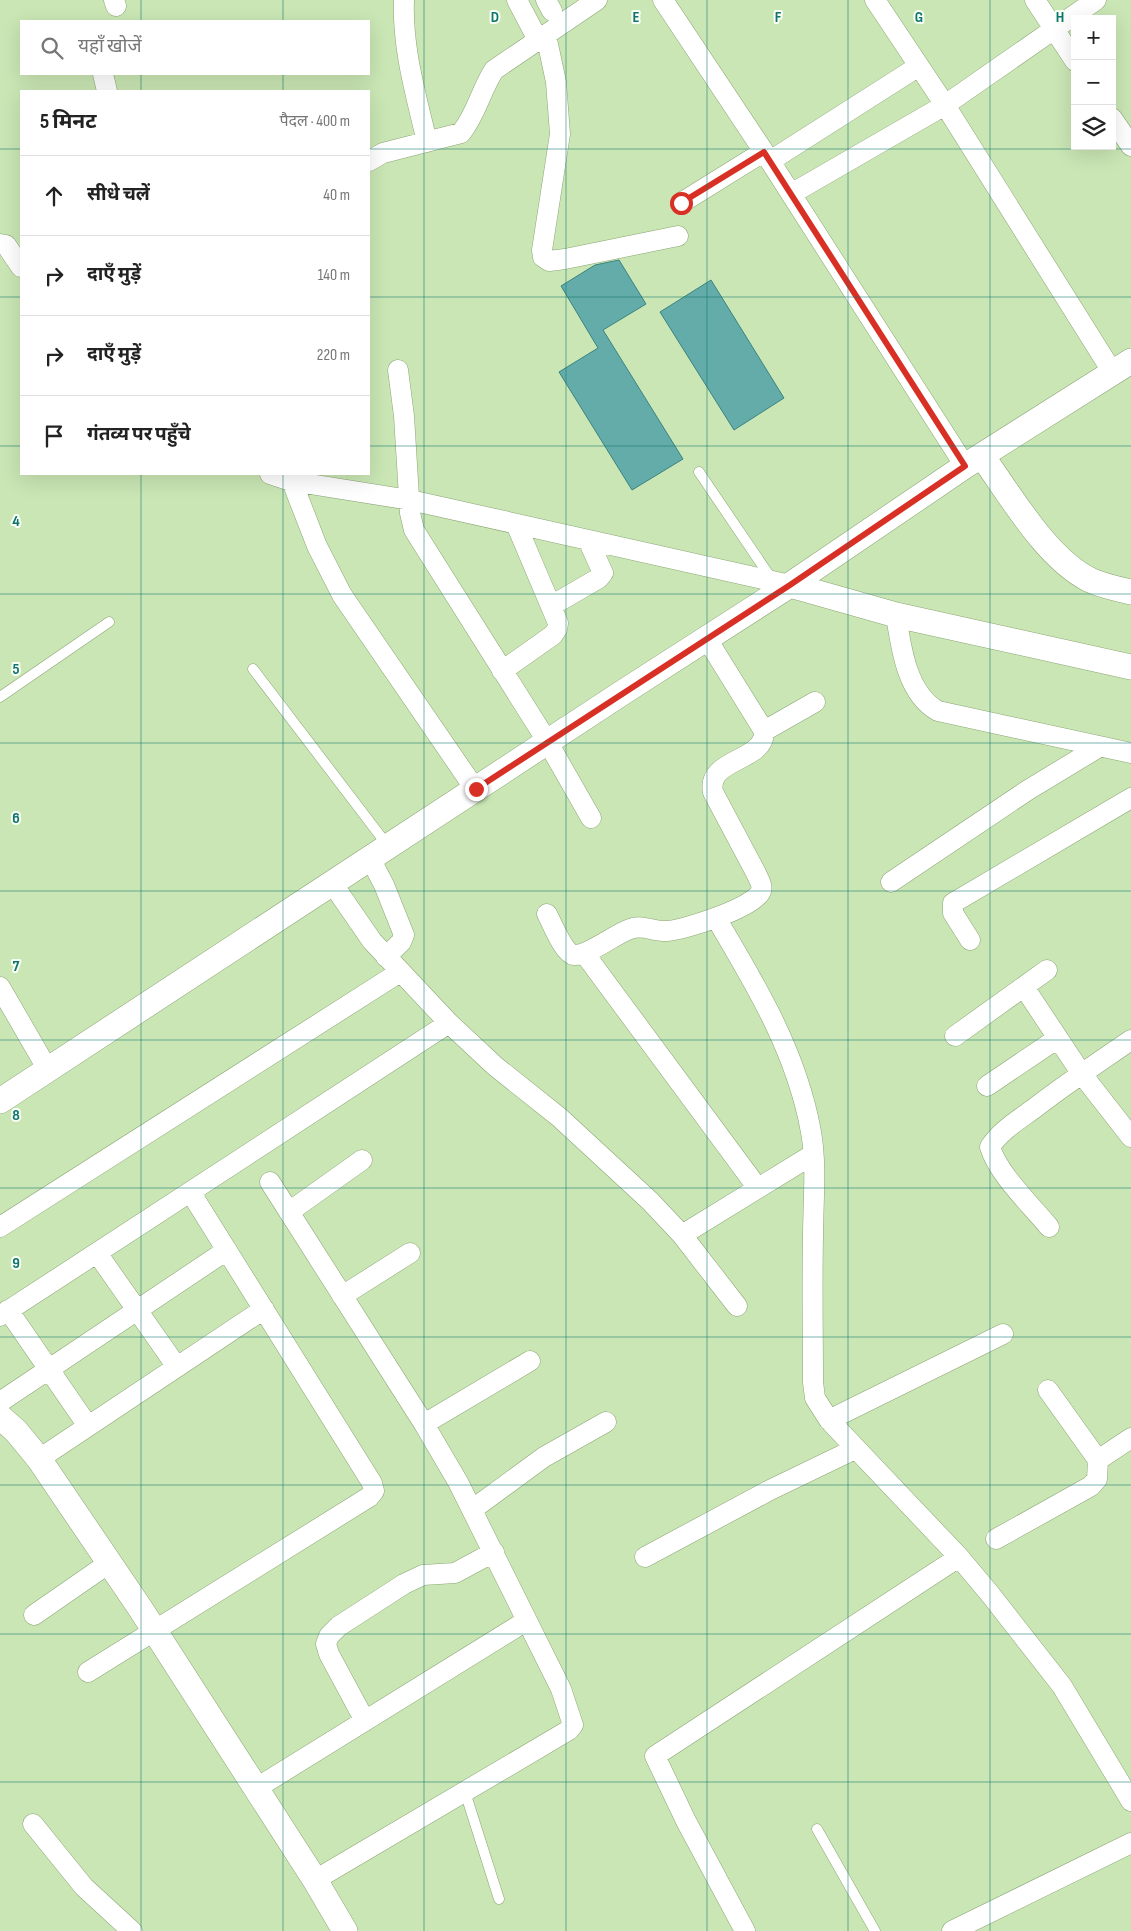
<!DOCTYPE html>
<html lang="hi">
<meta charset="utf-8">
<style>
body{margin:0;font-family:"Sofia Sans Condensed","Noto Sans Devanagari",sans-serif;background:#f6f6f6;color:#222}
.controls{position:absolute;right:15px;top:15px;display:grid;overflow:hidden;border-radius:0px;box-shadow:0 5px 20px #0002}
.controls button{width:45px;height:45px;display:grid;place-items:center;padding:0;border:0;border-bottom:1px solid #e0e0e0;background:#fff;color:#222;font:25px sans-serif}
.stop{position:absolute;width:15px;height:15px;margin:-11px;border:4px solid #d93025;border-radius:50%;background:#fff}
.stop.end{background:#d93025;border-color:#fff;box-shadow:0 1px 5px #0008}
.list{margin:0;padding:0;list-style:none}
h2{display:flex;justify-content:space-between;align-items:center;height:65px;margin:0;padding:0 20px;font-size:21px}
h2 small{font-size:16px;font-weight:400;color:#767676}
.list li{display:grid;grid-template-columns:32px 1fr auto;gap:15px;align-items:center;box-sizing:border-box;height:80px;padding:0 20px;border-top:1px solid #e0e0e0}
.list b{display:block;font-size:19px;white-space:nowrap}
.list em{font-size:16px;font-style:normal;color:#767676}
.icon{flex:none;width:28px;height:28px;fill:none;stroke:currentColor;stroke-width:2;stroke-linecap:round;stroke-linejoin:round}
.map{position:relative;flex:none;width:1131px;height:1931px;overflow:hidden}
.search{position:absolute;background:#fff;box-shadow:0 5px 20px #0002;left:20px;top:20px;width:350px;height:55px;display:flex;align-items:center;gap:12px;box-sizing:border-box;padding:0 18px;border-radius:0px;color:#767676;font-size:19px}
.panel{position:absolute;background:#fff;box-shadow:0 5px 20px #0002;left:20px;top:90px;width:350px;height:385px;border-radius:0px}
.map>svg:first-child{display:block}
.building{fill:#64aca9;stroke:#3a8380}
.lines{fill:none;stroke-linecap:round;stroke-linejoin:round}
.service-casing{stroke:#8ca676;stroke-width:11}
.minor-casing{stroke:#8ca676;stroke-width:21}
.tertiary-casing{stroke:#8ca676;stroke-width:26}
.service{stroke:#fff;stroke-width:10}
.minor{stroke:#fff;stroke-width:20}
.tertiary{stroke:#fff;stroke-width:25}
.route{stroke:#d93025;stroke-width:6}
.grid{fill:none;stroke:#0f766e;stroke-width:1;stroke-opacity:0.55}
.grid-label{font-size:16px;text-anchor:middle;font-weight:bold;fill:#0f766e;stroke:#f9fff5;stroke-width:4;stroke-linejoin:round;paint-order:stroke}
</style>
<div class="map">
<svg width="1131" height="1931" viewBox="0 0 1131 1931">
<rect width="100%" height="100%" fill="#cae6b4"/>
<!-- building -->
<path class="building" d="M 619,260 L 646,304 L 603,330 L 683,459 L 632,490 L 559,372 L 598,348 L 561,286 L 595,265 Z
M 711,280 L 784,398 L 734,430 L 660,312 Z"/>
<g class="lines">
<defs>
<path id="service" d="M 699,472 L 773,581
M 253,669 L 388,846
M 0,697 L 109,622
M 465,1792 L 499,1899
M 817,1829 L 875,1931"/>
<path id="minor" d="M 114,0 L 116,6
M 404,0 C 402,48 416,95 427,142
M 517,0 L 538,40
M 546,0 L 552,11
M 663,0 L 770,161 L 965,466
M 875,0 L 945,105 L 1113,373
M 1035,0 L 1075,61
M 546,35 L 556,82 L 560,134 L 542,250 L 543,257 L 549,261 L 565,259 L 678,236
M 103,74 L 107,91
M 1112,118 L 1131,146
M 369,161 L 383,153 L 461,133 C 476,115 481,90 494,70 L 597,0
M 770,161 L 919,66
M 791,194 L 945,105 L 1096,0
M 681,203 L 763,152
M 0,244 L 6,245 L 21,267
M 398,370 L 404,416 L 410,513 L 414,530 L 547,741 L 591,818
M 270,474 L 291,481 L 410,500 L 790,585
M 289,474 L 317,546 L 342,595 L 475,789
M 551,606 L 599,578 L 603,573 L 588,540
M 896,615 C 901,648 907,694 938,711 L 1131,753
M 502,671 L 553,635 L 557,629 L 558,623 L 516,524
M 764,731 L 815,702
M 370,858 L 384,885 L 404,935 L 401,942 L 386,957
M 891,882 L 1028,790 L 1099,747
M 332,883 L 372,941 L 449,1023 L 495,1066 L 559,1117 L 650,1201 L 682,1235 L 737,1306
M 547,914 C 552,923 564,954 574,955 C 588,956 615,934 630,929 C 643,924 654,932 667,931 C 684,930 756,907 761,891 C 763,885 758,878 756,873 L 713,792 C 706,758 766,762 764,731 L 707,639
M 716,918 C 756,985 797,1053 811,1132 C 817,1166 813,1203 813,1238 C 812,1286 813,1334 813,1382 L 815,1398 L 829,1420 L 959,1557 L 990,1594 L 1062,1686 L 1131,1801
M 970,940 L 953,913 L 953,903 L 1131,798
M 584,953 L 757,1187
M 0,987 L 48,1070
M 1024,987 L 1081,1073 L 1131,1137
M 955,1036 L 1047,970
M 987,1086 L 1058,1038
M 270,1182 L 424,1424 L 458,1482 L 561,1689 L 573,1725 L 569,1730 L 315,1880
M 289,1212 L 362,1160
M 0,1227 L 400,972
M 1049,1227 C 1031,1205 998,1174 990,1147 C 1001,1130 1020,1119 1036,1107 C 1067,1083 1099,1062 1131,1040
M 682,1235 L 812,1155
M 97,1253 L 177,1367
M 342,1296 L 410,1253
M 8,1310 L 88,1426
M 0,1316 L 449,1023
M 1048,1390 L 1098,1460
M 0,1402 L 227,1250
M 829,1420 L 1003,1334
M 424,1424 L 530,1361
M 39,1459 L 264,1309
M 473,1509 L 544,1457 L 606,1422
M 996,1539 L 1091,1486 L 1097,1479 L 1098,1460 L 1131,1438
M 645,1557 L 770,1490 L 855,1449
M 34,1615 L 109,1563
M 88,1672 L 369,1497 L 374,1491 L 372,1483 L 191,1193
M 365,1721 L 329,1654 L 326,1644 L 329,1636 L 339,1626 L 404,1584 L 423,1575 L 455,1573 L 494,1552
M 255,1789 L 526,1621
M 33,1824 L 84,1887 L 132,1931
M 745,1931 L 686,1821 L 655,1756 L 959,1557
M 952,1931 L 1131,1843"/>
<path id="tertiary" d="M 982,456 C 1011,496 1046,558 1090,580 C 1103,586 1117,589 1131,592
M 790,585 L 896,615 L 1131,667
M 0,1101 L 625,691 L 790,585 L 965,466 L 1131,361
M 0,1417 L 16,1431 L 39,1459 L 140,1608 L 315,1880 L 345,1931"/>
</defs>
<!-- service casing -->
<use href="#service" class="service-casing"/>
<!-- minor casing -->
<use href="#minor" class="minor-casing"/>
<!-- tertiary casing -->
<use href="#tertiary" class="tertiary-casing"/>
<!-- service -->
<use href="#service" class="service"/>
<!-- minor -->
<use href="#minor" class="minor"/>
<!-- tertiary -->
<use href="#tertiary" class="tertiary"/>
</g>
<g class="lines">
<!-- route -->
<path class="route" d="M 476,789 L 790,585 L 965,466 L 764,152 L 681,203"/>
</g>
<!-- grid -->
<path class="grid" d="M 141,0 L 141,21M 283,0 L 283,21M 424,0 L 424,1931M 566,0 L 566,1931M 707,0 L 707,1931M 848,0 L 848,1931M 990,0 L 990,1931M 141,74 L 141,91M 283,74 L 283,91M 0,149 L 21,149M 369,149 L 1131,149M 0,297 L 21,297M 369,297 L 1131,297M 0,446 L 21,446M 369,446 L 1131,446M 141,474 L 141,1931M 283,474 L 283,1931M 0,594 L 1131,594M 0,743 L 1131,743M 0,891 L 1131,891M 0,1040 L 1131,1040M 0,1188 L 1131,1188M 0,1337 L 1131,1337M 0,1485 L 1131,1485M 0,1634 L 1131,1634M 0,1782 L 1131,1782"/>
<g class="grid-label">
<text x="495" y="22">D</text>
<text x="636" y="22">E</text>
<text x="778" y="22">F</text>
<text x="919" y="22">G</text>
<text x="1060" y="22">H</text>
<text x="16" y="526">4</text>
<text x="16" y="674">5</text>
<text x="16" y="823">6</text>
<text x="16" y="971">7</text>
<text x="16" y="1120">8</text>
<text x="16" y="1268">9</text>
</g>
</svg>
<div class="controls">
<button>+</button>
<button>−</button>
<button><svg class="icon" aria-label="layers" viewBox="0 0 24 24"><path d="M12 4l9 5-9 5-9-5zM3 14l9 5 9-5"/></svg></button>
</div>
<div class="stop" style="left:681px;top:203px"></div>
<div class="stop end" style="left:476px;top:789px"></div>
<div class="search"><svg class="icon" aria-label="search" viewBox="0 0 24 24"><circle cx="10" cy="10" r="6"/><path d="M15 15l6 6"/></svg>यहाँ खोजें</div>
<section class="panel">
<h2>5 मिनट<small>पैदल · 400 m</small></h2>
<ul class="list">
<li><svg class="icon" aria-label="ahead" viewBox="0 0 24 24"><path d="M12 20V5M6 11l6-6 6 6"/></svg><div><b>सीधे चलें</b></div><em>40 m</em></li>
<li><svg class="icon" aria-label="right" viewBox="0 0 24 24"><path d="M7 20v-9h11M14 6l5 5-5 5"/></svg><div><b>दाएँ मुड़ें</b></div><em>140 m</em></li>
<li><svg class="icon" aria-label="right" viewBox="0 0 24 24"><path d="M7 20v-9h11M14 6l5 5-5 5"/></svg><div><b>दाएँ मुड़ें</b></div><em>220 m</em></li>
<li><svg class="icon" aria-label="arrive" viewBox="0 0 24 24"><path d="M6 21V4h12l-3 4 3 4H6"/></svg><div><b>गंतव्य पर पहुँचे</b></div></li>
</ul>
</section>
</div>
